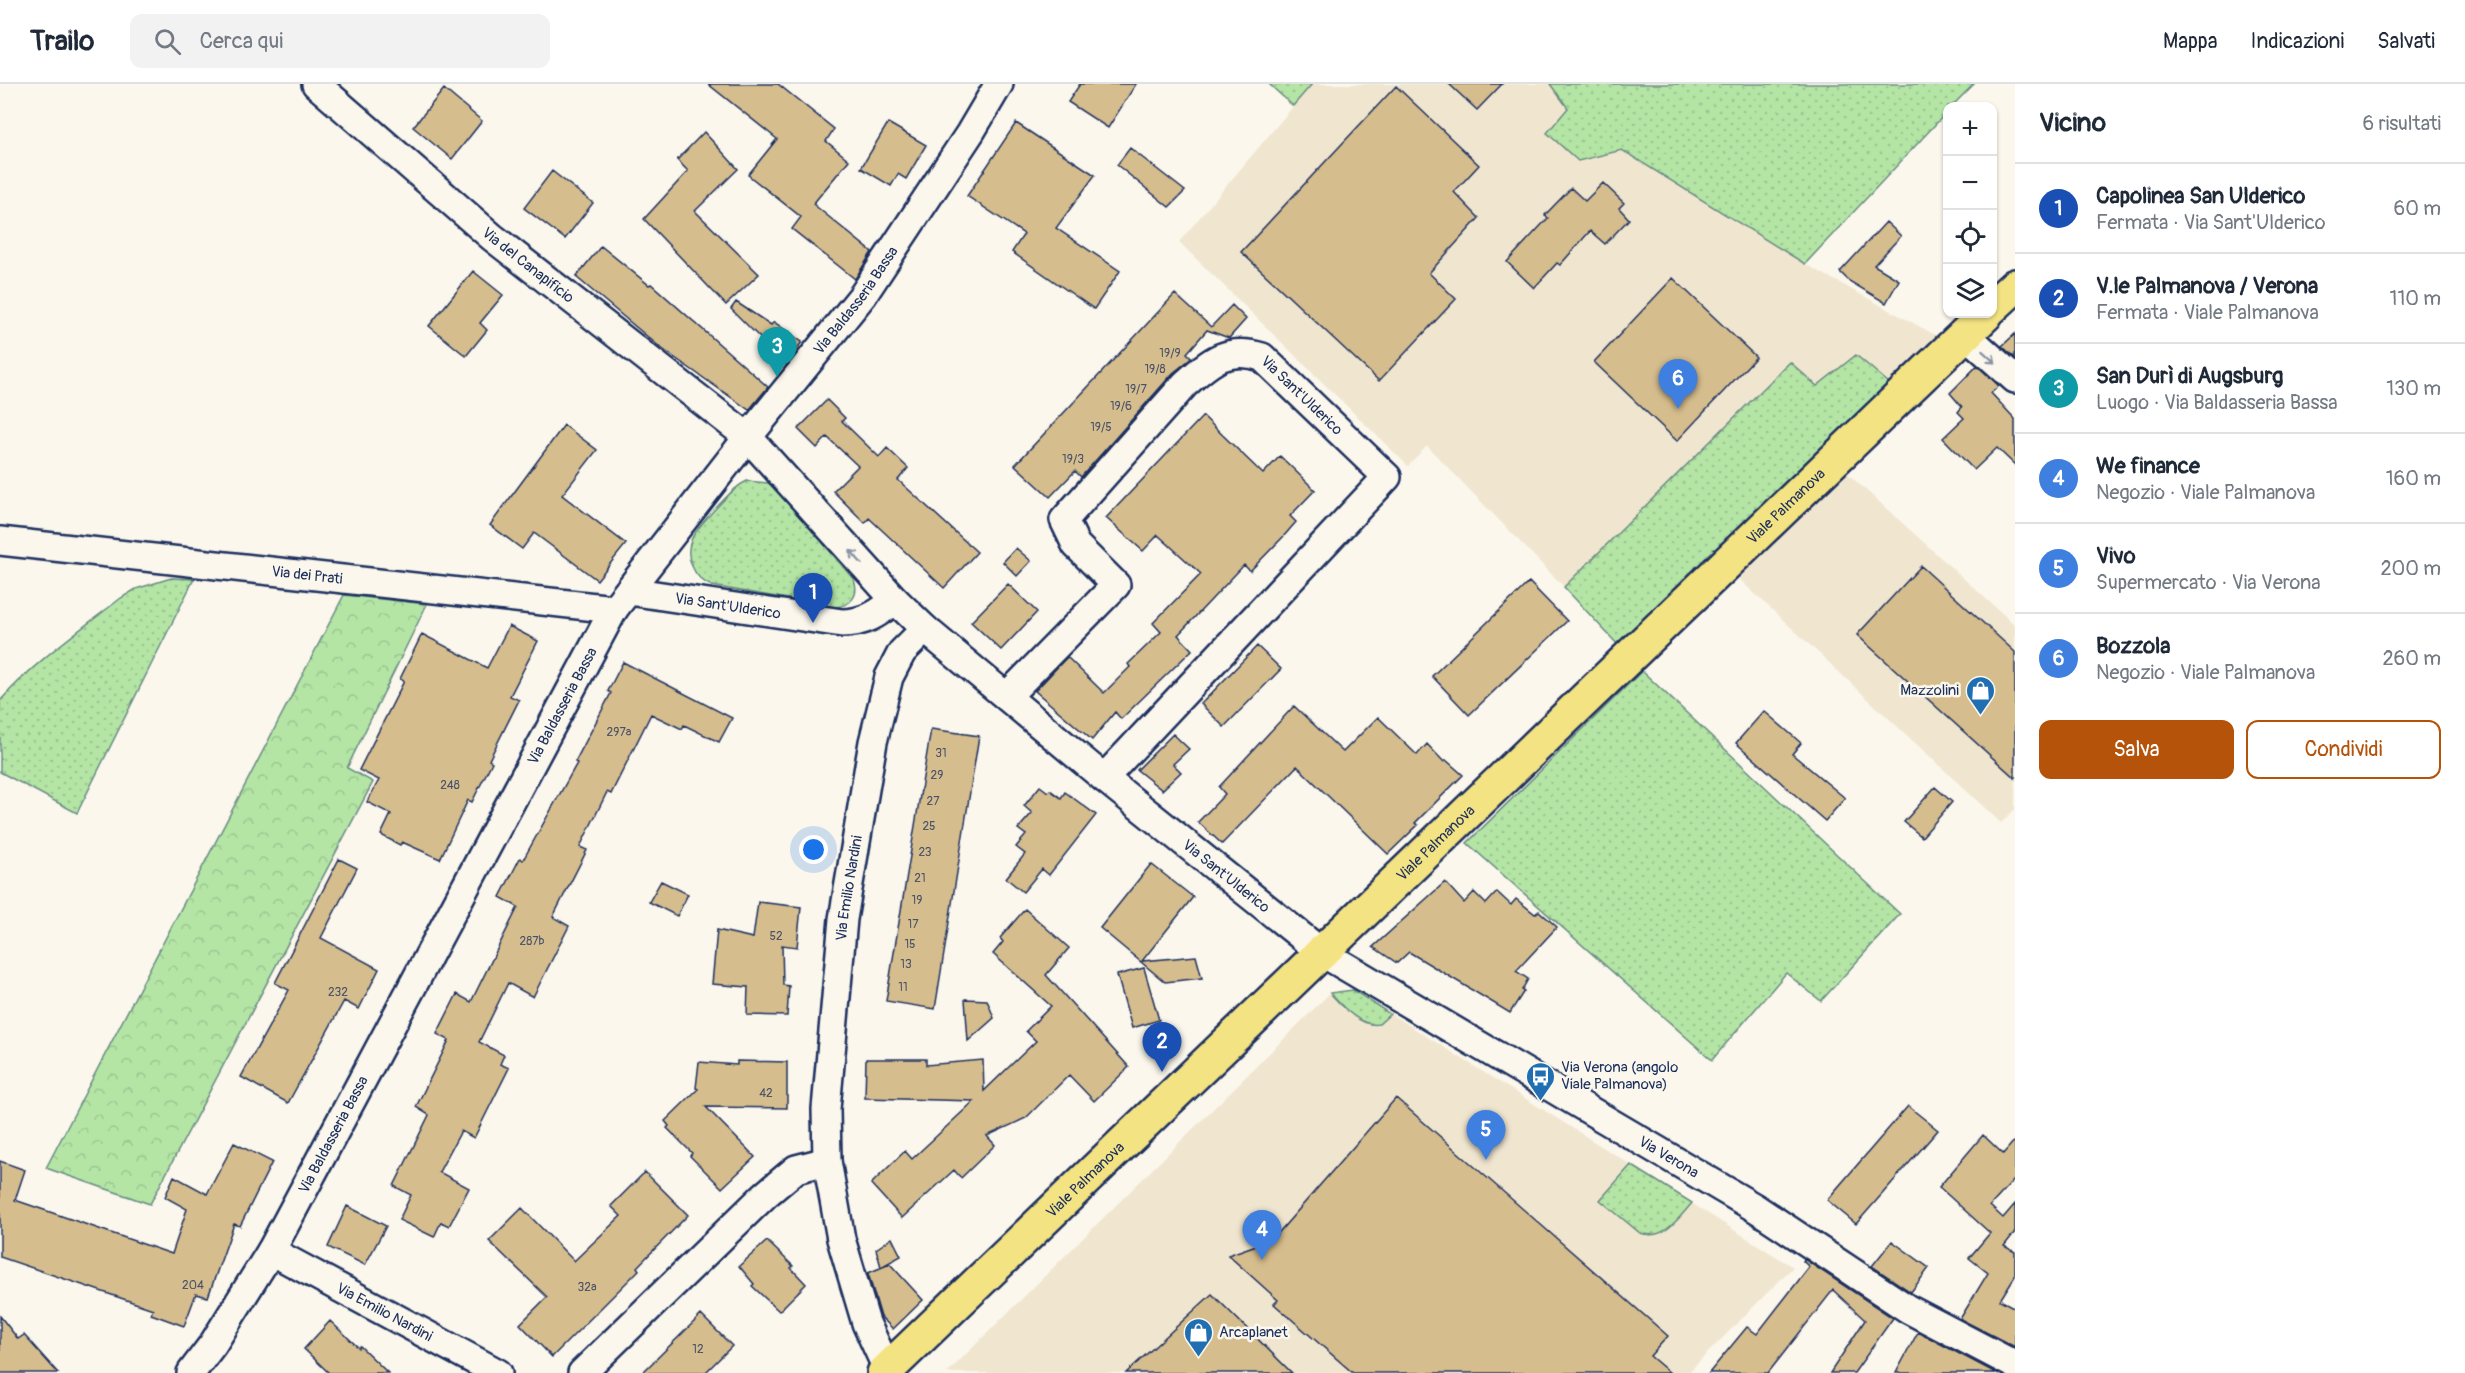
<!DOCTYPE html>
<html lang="it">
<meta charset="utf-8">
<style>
body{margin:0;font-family:Pangolin,sans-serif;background:#f2f2f3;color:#1f2937}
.controls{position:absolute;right:18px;top:18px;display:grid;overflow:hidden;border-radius:12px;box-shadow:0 2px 4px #0004}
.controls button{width:54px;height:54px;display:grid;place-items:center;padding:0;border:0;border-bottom:2px solid #e0e1e3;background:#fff;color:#1f2937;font:30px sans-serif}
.you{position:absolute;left:814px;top:766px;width:21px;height:21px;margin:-15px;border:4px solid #fff;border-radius:50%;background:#1a73e8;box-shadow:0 0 0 9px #1a73e833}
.badge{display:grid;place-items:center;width:39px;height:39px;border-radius:50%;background:#b45309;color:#fff;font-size:20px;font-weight:700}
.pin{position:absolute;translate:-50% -50px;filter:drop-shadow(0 2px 3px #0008)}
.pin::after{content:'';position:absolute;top:32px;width:21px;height:18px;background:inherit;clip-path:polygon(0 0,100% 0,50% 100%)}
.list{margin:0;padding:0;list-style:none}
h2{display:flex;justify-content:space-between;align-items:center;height:78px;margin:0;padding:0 24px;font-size:26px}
h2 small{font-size:20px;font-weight:400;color:#747a83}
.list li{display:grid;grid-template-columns:39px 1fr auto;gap:18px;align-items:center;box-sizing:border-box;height:90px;padding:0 24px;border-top:2px solid #e0e1e3}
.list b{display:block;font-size:22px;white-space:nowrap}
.list p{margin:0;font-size:20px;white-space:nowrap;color:#747a83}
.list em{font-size:20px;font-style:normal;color:#747a83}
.actions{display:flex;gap:12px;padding:18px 24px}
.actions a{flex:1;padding:14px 0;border:2px solid #b45309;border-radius:12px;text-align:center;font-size:21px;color:#b45309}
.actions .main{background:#b45309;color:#fff}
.icon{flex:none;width:33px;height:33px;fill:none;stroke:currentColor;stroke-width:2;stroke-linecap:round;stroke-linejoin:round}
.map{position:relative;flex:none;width:2015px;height:1289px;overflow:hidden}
header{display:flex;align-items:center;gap:36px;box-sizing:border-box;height:84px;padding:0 30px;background:#fff;border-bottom:2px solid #e0e1e3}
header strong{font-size:28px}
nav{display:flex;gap:33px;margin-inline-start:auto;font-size:21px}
.search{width:420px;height:54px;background:#f2f2f3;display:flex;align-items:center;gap:15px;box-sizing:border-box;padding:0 21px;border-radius:12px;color:#747a83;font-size:22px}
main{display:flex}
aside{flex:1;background:#fff}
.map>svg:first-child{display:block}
.built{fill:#f0e6d0}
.grass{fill:url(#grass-dots);stroke:#688a82;stroke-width:1.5}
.forest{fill:url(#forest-crowns);stroke:#688a82;stroke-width:1.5}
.building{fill:#d6bd8d;stroke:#1b2f5e;stroke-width:1.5}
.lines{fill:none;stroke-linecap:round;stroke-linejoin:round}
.minor-casing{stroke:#1b2f5e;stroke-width:32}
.major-casing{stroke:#1b2f5e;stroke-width:38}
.minor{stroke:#fbf7ec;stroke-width:27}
.major{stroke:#f4e382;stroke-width:33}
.oneway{stroke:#8b93a5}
.labels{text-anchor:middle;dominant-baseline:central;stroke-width:5;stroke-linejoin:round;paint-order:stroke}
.number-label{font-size:12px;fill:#4a526a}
.street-label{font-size:15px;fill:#1b2f5e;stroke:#fbf7ec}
.poi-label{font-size:15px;fill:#1b2f5e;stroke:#fbf7ec;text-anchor:start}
</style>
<header>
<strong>Trailo</strong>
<div class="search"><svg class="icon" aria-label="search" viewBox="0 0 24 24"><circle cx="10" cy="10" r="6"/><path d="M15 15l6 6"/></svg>Cerca qui</div>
<nav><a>Mappa</a><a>Indicazioni</a><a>Salvati</a></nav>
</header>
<main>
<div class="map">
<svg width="2015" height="1289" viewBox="0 0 2015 1289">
<defs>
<pattern id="grass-dots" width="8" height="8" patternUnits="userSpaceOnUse" patternTransform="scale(1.5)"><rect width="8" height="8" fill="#b4e5a5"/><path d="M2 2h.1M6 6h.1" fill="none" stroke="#9ac590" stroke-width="1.8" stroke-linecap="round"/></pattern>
<pattern id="forest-crowns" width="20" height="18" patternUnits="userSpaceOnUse" patternTransform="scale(1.5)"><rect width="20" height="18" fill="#b4e5a5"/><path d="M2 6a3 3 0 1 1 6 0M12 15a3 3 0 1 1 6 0" fill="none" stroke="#9ac590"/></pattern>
</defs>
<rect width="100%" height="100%" fill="#fbf7ec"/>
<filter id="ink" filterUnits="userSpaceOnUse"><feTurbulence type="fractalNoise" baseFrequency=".0167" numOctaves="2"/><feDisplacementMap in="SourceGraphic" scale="12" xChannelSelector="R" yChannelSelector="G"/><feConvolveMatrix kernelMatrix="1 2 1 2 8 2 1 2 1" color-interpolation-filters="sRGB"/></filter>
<g filter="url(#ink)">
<!-- built -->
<path class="built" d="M 1312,0 L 1550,0 L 1568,24 L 1622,66 L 1805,180 L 1937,252 L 1889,299 L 1856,271 L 1817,302 L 1789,278 L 1564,503 L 1427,362 L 1408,382 L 1179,158 Z
M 1846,388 L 2015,541 L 2015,725 L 2001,739 L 1738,494 Z
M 1353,906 L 1793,1183 L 1688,1289 L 947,1289 L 1330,909 Z"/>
<!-- grass -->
<path class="grass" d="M 1269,0 L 1312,0 L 1293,22 Z
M 1550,0 L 1974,0 L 1952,22 L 1948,22 L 1947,28 L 1805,180 L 1622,66 L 1578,77 L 1547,49 L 1568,24 Z
M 1856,271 L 1889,299 L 1619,562 L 1564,503 L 1790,278 L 1817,302 Z
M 747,397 L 768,399 L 778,405 L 854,496 C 860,512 850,522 835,523 L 712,502 C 702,498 696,492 692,482 C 681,458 700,442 715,425 C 725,415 734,403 747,397 Z
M 171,494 L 194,495 L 77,729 L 0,688 L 0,617 C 35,577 79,547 121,514 L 136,505 Z
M 1642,587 L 1900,830 L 1821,917 L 1786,889 L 1712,976 L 1467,759 Z
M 1353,906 L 1390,930 L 1379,940 C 1361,944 1341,921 1330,909 Z
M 1631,1081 L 1692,1119 C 1678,1135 1664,1157 1640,1149 L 1600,1116 Z"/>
<!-- forest -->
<path class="forest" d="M 344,511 L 427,520 L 347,684 L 373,698 L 150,1120 L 46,1084 Z"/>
<!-- building -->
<path class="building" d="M 708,0 L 778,0 L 834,45 L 826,57 L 849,76 L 813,120 L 872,168 L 855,195 L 792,145 L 801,133 L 748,91 L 777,55 Z
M 1080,0 L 1136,0 L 1108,44 L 1068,18 Z
M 1449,0 L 1502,0 L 1477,26 Z
M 1396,2 L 1479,81 L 1454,108 L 1479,134 L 1429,189 L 1456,215 L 1379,297 L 1241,168 Z
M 444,5 L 482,37 L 452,75 L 413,43 Z
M 888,39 L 926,61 L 906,95 L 898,90 L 891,102 L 861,84 Z
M 1016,39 L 1095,91 L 1056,144 L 1120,187 L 1094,225 L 1012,168 L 1024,150 L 967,112 Z
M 704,48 L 738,85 L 695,127 L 759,190 L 726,221 L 644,135 L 688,87 L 677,76 Z
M 1130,64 L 1185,107 L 1169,123 L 1117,81 Z
M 552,87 L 593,119 L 565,155 L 524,124 Z
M 1603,99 L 1624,119 L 1619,124 L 1629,135 L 1605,160 L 1590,147 L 1560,181 L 1557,179 L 1534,204 L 1507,178 L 1548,134 L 1545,131 L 1571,104 L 1585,117 Z
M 1886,138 L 1901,152 L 1874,181 L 1899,196 L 1886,219 L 1849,197 L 1840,188 Z
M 601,162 L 649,201 L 651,200 L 768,303 L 749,326 L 661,264 L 576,193 Z
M 473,187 L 503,211 L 480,239 L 487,246 L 466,272 L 429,242 Z
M 1673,194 L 1756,273 L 1677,357 L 1594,278 Z
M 1175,210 L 1211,243 L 1232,221 L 1246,235 L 1229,254 L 1207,246 L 1187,269 L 1192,274 L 1173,289 L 1081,393 L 1075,387 L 1050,413 L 1015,381 Z
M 736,218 L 771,241 L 774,238 L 802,258 L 786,280 L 731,225 Z
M 2015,250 L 2015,274 L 2002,262 Z
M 1979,283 L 1999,302 L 1991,309 L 2015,335 L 2015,381 L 1997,364 L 1974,386 L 1943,354 L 1964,334 L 1958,328 L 1962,323 L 1950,309 L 1975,284 Z
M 827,316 L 845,334 L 842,337 L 879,373 L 887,364 L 908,384 L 898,396 L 977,468 L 944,504 L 869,434 L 865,439 L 833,407 L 858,382 L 827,353 L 817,364 L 798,345 Z
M 1203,332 L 1263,390 L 1280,372 L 1315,406 L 1290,432 L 1296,438 L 1283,453 L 1250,487 L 1244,481 L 1178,551 L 1192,566 L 1121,635 L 1115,628 L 1092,656 L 1035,607 L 1067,573 L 1104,609 L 1130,583 L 1128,580 L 1161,548 L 1153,539 L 1201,490 L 1158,451 L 1143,467 L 1106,434 Z
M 564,341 L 597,366 L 562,411 L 626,460 L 597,496 L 534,449 L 522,465 L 490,441 Z
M 1016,464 L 1031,477 L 1017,492 L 1003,478 Z
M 1921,482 L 2015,568 L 2015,694 L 1857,551 Z
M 1529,498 L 1567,537 L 1469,631 L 1432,592 Z
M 1008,500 L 1037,528 L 1001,566 L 971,538 Z
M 509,542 L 538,557 L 510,612 L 519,616 L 489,676 L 492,678 L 472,718 L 468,716 L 440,775 L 402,758 L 400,761 L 381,751 L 391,730 L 367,718 L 379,696 L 359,686 L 404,597 L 400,595 L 422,550 L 487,584 Z
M 1257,562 L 1281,585 L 1224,643 L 1201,620 Z
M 623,578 L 732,634 L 719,658 L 684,641 L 682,645 L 651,630 L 611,710 L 607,708 L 580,763 L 587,766 L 553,833 L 569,842 L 533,913 L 508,899 L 479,958 L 504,971 L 500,980 L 509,984 L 474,1054 L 461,1047 L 439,1088 L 469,1104 L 449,1142 L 441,1138 L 434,1153 L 399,1136 L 411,1111 L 394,1102 L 429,1031 L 416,1023 L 449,956 L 437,950 L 457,910 L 471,918 L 518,823 L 500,813 L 520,774 L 523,776 L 577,679 L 575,678 L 611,609 L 608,607 Z
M 1294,622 L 1343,668 L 1378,633 L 1417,671 L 1427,660 L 1444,678 L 1446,676 L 1463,691 L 1415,739 L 1418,741 L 1388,770 L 1297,682 L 1222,760 L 1198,738 L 1225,710 L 1219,703 Z
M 1764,627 L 1801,659 L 1792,670 L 1845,714 L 1825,737 L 1736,659 Z
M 931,645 L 979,652 L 935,925 L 886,917 Z
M 1173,650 L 1189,665 L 1173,680 L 1181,688 L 1162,706 L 1137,686 Z
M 1040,702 L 1048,708 L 1050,706 L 1061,714 L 1065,708 L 1096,731 L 1049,791 L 1042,785 L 1023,808 L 1006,794 L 1025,770 L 1016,763 L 1026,751 L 1018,745 L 1032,729 L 1024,722 Z
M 1935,703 L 1952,718 L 1922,753 L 1904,738 Z
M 339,775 L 357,784 L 321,854 L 379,885 L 359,925 L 344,917 L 288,1019 L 241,993 L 289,906 L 275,899 Z
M 1151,780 L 1193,813 L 1142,877 L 1196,872 L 1202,894 L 1165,898 L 1100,844 Z
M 661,797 L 688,810 L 677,832 L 649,818 Z
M 1445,798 L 1464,819 L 1474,808 L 1486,820 L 1497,808 L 1511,821 L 1516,815 L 1535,830 L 1539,827 L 1557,843 L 1516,887 L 1528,895 L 1522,906 L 1524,907 L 1510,929 L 1409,868 L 1397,879 L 1373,863 Z
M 758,818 L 801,823 L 797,863 L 782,861 L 783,901 L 789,902 L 787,932 L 747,931 L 748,903 L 712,900 L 717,846 L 753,854 Z
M 1025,825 L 1069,864 L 1046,891 L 1129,983 L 1094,1017 L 1069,991 L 1026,1034 L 987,1052 L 995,1061 L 961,1094 L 954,1086 L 902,1134 L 871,1100 L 905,1067 L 912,1075 L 974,1017 L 865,1014 L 866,975 L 926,975 L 926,981 L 983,976 L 984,1007 L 1036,957 L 1026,947 L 1051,922 L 993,870 L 1003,858 L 1000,854 Z
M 1144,884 L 1159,936 L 1132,944 L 1117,891 Z
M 965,915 L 987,916 L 994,934 L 968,957 Z
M 737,977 L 787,978 L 787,1024 L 706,1023 L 755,1073 L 722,1104 L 690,1072 L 692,1069 L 667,1044 L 669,1042 L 665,1037 L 698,1005 L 696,1004 L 699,978 L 737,981 Z
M 1396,1014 L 1668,1252 L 1650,1272 L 1670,1289 L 1353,1289 L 1274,1220 L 1278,1216 L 1228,1171 L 1273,1155 Z
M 1908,1022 L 1938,1046 L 1856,1140 L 1827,1116 Z
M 1983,1051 L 2003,1070 L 2015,1056 L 2015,1095 L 1990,1122 L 2003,1134 L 2015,1120 L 2015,1148 L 2004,1162 L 2015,1168 L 2015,1192 L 2000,1216 L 2015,1224 L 2015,1263 L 1960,1235 L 1988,1189 L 1969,1174 L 1990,1149 L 1939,1103 Z
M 234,1059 L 272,1078 L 240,1142 L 234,1140 L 208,1213 L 196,1210 L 184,1242 L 151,1230 L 153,1225 L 0,1173 L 0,1077 L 25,1086 L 15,1116 L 172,1170 L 187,1125 L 165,1113 L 174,1092 L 207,1110 Z
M 645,1088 L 688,1131 L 637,1183 L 639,1186 L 552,1273 L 520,1240 L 547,1213 L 489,1157 L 522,1124 L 574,1177 L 621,1132 L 611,1122 Z
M 347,1122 L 386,1142 L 365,1181 L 328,1163 Z
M 892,1154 L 901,1172 L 881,1183 L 876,1165 Z
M 767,1157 L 793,1182 L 791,1184 L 806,1200 L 779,1227 L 752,1202 L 754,1200 L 739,1182 Z
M 1892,1157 L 1929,1184 L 1911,1208 L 1872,1182 Z
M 1804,1175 L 1893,1234 L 1854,1289 L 1830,1289 L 1865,1236 L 1833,1206 L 1768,1289 L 1709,1289 L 1747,1243 L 1757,1250 L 1809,1183 L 1803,1177 Z
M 890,1180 L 923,1216 L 893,1245 L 881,1233 L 868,1189 Z
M 1212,1210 L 1292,1289 L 1126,1289 Z
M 701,1231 L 732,1262 L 705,1289 L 642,1289 Z
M 0,1232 L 18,1255 L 24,1251 L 58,1289 L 0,1289 Z
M 330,1237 L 359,1264 L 360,1262 L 388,1289 L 329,1289 L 304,1265 Z
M 1918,1248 L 1996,1289 L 1896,1289 Z"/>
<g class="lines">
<defs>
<g id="minor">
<path id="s1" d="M 316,0 L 492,153 L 748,353 L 895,516 L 925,545 L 1104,694 L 1321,868 L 1757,1125 L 1908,1225 L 2015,1281"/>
<path d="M 1965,250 L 2015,295"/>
<path id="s2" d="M 0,457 L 614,525"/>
<path id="s3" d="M 629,507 L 842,539 C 864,539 878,530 895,516"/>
<path id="s4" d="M 1007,612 L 1116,501 L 1076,461 L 1064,436 L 1185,300 C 1211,277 1227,262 1262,273 L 1387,393 L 1104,694"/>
<path id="s5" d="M 271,1167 L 498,1289"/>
<path id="s6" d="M 191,1289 L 213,1260 L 271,1167 L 614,525 L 748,353 L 863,211 L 970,49 L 999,0"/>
<path d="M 582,1289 L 765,1111 L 796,1085 L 827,1077"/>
<path id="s7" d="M 889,1289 L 866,1239 L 841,1155 L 827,1077 L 826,1025 L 843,835 L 873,658 L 889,593 L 902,568 L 925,545"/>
</g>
<g id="major">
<path d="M 1992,223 L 2015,202"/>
<path id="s8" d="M 884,1289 L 1986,230"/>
</g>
</defs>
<!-- minor casing -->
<use href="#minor" class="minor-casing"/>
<!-- major casing -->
<use href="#major" class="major-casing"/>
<!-- minor -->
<use href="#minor" class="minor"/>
<!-- major -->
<use href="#major" class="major"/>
</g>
<!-- one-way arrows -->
<defs><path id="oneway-shaft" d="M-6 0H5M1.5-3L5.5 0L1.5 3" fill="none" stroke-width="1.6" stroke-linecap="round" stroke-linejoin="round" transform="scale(1.5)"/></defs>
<g class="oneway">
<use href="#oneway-shaft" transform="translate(1989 273) rotate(42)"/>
<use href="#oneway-shaft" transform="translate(856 473) rotate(-132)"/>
</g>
</g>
<!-- icons -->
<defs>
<symbol id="shop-pin" viewBox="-11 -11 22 30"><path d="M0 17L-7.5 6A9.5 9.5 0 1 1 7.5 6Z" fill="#1f6fb2" stroke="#fbf7ec"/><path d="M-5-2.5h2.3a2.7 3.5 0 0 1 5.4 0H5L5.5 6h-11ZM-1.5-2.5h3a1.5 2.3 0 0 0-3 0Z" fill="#fff"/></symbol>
<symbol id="bus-pin" viewBox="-11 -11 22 30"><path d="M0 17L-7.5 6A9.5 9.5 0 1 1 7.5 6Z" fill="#1f6fb2" stroke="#fbf7ec"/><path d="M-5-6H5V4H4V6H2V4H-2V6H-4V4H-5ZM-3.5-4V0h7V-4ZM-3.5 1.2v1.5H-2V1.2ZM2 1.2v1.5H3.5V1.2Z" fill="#fff"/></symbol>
</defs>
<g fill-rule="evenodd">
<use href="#shop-pin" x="1964" y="590" width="33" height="45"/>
<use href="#bus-pin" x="1524" y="976" width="33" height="45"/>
<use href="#shop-pin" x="1182" y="1232" width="33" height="45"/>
</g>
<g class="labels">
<!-- number labels -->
<g class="number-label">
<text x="1170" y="269">19/9</text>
<text x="1155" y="285">19/8</text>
<text x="1136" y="305">19/7</text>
<text x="1121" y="322">19/6</text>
<text x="1101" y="343">19/5</text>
<text x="1073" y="375">19/3</text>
<text x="619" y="648">297a</text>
<text x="941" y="669">31</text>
<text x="937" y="691">29</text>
<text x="450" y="701">248</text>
<text x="933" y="717">27</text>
<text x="929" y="742">25</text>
<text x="925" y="768">23</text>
<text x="920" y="794">21</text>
<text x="917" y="816">19</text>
<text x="913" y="840">17</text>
<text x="776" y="852">52</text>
<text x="532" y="857">287b</text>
<text x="910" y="860">15</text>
<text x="906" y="880">13</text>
<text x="903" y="903">11</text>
<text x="338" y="908">232</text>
<text x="766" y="1009">42</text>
<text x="193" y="1201">204</text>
<text x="587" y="1203">32a</text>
<text x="698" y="1265">12</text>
</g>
<!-- street labels -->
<g class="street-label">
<text stroke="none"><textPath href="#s1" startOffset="279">Via del Canapificio</textPath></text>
<text stroke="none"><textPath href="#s6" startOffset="1266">Via Baldasseria Bassa</textPath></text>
<text stroke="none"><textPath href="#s4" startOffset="564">Via Sant'Ulderico</textPath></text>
<text stroke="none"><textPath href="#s8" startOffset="1251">Viale Palmanova</textPath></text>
<text stroke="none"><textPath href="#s2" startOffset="309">Via dei Prati</textPath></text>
<text stroke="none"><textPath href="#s3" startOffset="100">Via Sant'Ulderico</textPath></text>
<text stroke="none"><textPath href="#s6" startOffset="764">Via Baldasseria Bassa</textPath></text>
<text stroke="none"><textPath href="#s8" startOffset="765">Viale Palmanova</textPath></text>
<text stroke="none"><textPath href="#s1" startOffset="1209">Via Sant'Ulderico</textPath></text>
<text stroke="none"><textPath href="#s7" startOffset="496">Via Emilio Nardini</textPath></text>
<text stroke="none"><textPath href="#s6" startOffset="278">Via Baldasseria Bassa</textPath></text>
<text stroke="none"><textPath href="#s1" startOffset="1734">Via Verona</textPath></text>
<text stroke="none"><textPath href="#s8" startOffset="279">Viale Palmanova</textPath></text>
<text stroke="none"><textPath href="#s5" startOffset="129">Via Emilio Nardini</textPath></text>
</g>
<!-- poi labels -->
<g class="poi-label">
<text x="1959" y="606" text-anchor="end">Mazzolini</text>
<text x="1561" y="983">Via Verona (angolo<tspan x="1561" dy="17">Viale Palmanova)</tspan></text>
<text x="1219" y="1248">Arcaplanet</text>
</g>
</g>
</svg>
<div class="controls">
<button>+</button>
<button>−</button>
<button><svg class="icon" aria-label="locate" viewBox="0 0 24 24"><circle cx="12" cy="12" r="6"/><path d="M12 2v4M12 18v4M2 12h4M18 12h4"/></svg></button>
<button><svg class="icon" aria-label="layers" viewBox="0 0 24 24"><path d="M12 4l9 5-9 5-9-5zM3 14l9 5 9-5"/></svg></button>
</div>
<div class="you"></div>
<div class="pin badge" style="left:813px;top:539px;background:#1a4fb4">1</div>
<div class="pin badge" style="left:1162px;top:988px;background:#1a4fb4">2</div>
<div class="pin badge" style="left:777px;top:293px;background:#0f9aa8">3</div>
<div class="pin badge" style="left:1262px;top:1176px;background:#3f7fe0">4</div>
<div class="pin badge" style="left:1486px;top:1076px;background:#3f7fe0">5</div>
<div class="pin badge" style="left:1678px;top:325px;background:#3f7fe0">6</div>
</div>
<aside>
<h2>Vicino<small>6 risultati</small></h2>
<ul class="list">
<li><span class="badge" style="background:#1a4fb4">1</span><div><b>Capolinea San Ulderico</b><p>Fermata · Via Sant'Ulderico</p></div><em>60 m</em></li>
<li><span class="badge" style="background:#1a4fb4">2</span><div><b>V.le Palmanova / Verona</b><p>Fermata · Viale Palmanova</p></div><em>110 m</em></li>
<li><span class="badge" style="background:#0f9aa8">3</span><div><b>San Durì di Augsburg</b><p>Luogo · Via Baldasseria Bassa</p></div><em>130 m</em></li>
<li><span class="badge" style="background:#3f7fe0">4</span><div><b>We finance</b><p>Negozio · Viale Palmanova</p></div><em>160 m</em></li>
<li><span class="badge" style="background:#3f7fe0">5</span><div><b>Vivo</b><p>Supermercato · Via Verona</p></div><em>200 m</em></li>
<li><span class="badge" style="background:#3f7fe0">6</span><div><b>Bozzola</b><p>Negozio · Viale Palmanova</p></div><em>260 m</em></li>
</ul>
<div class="actions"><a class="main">Salva</a><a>Condividi</a></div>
</aside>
</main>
